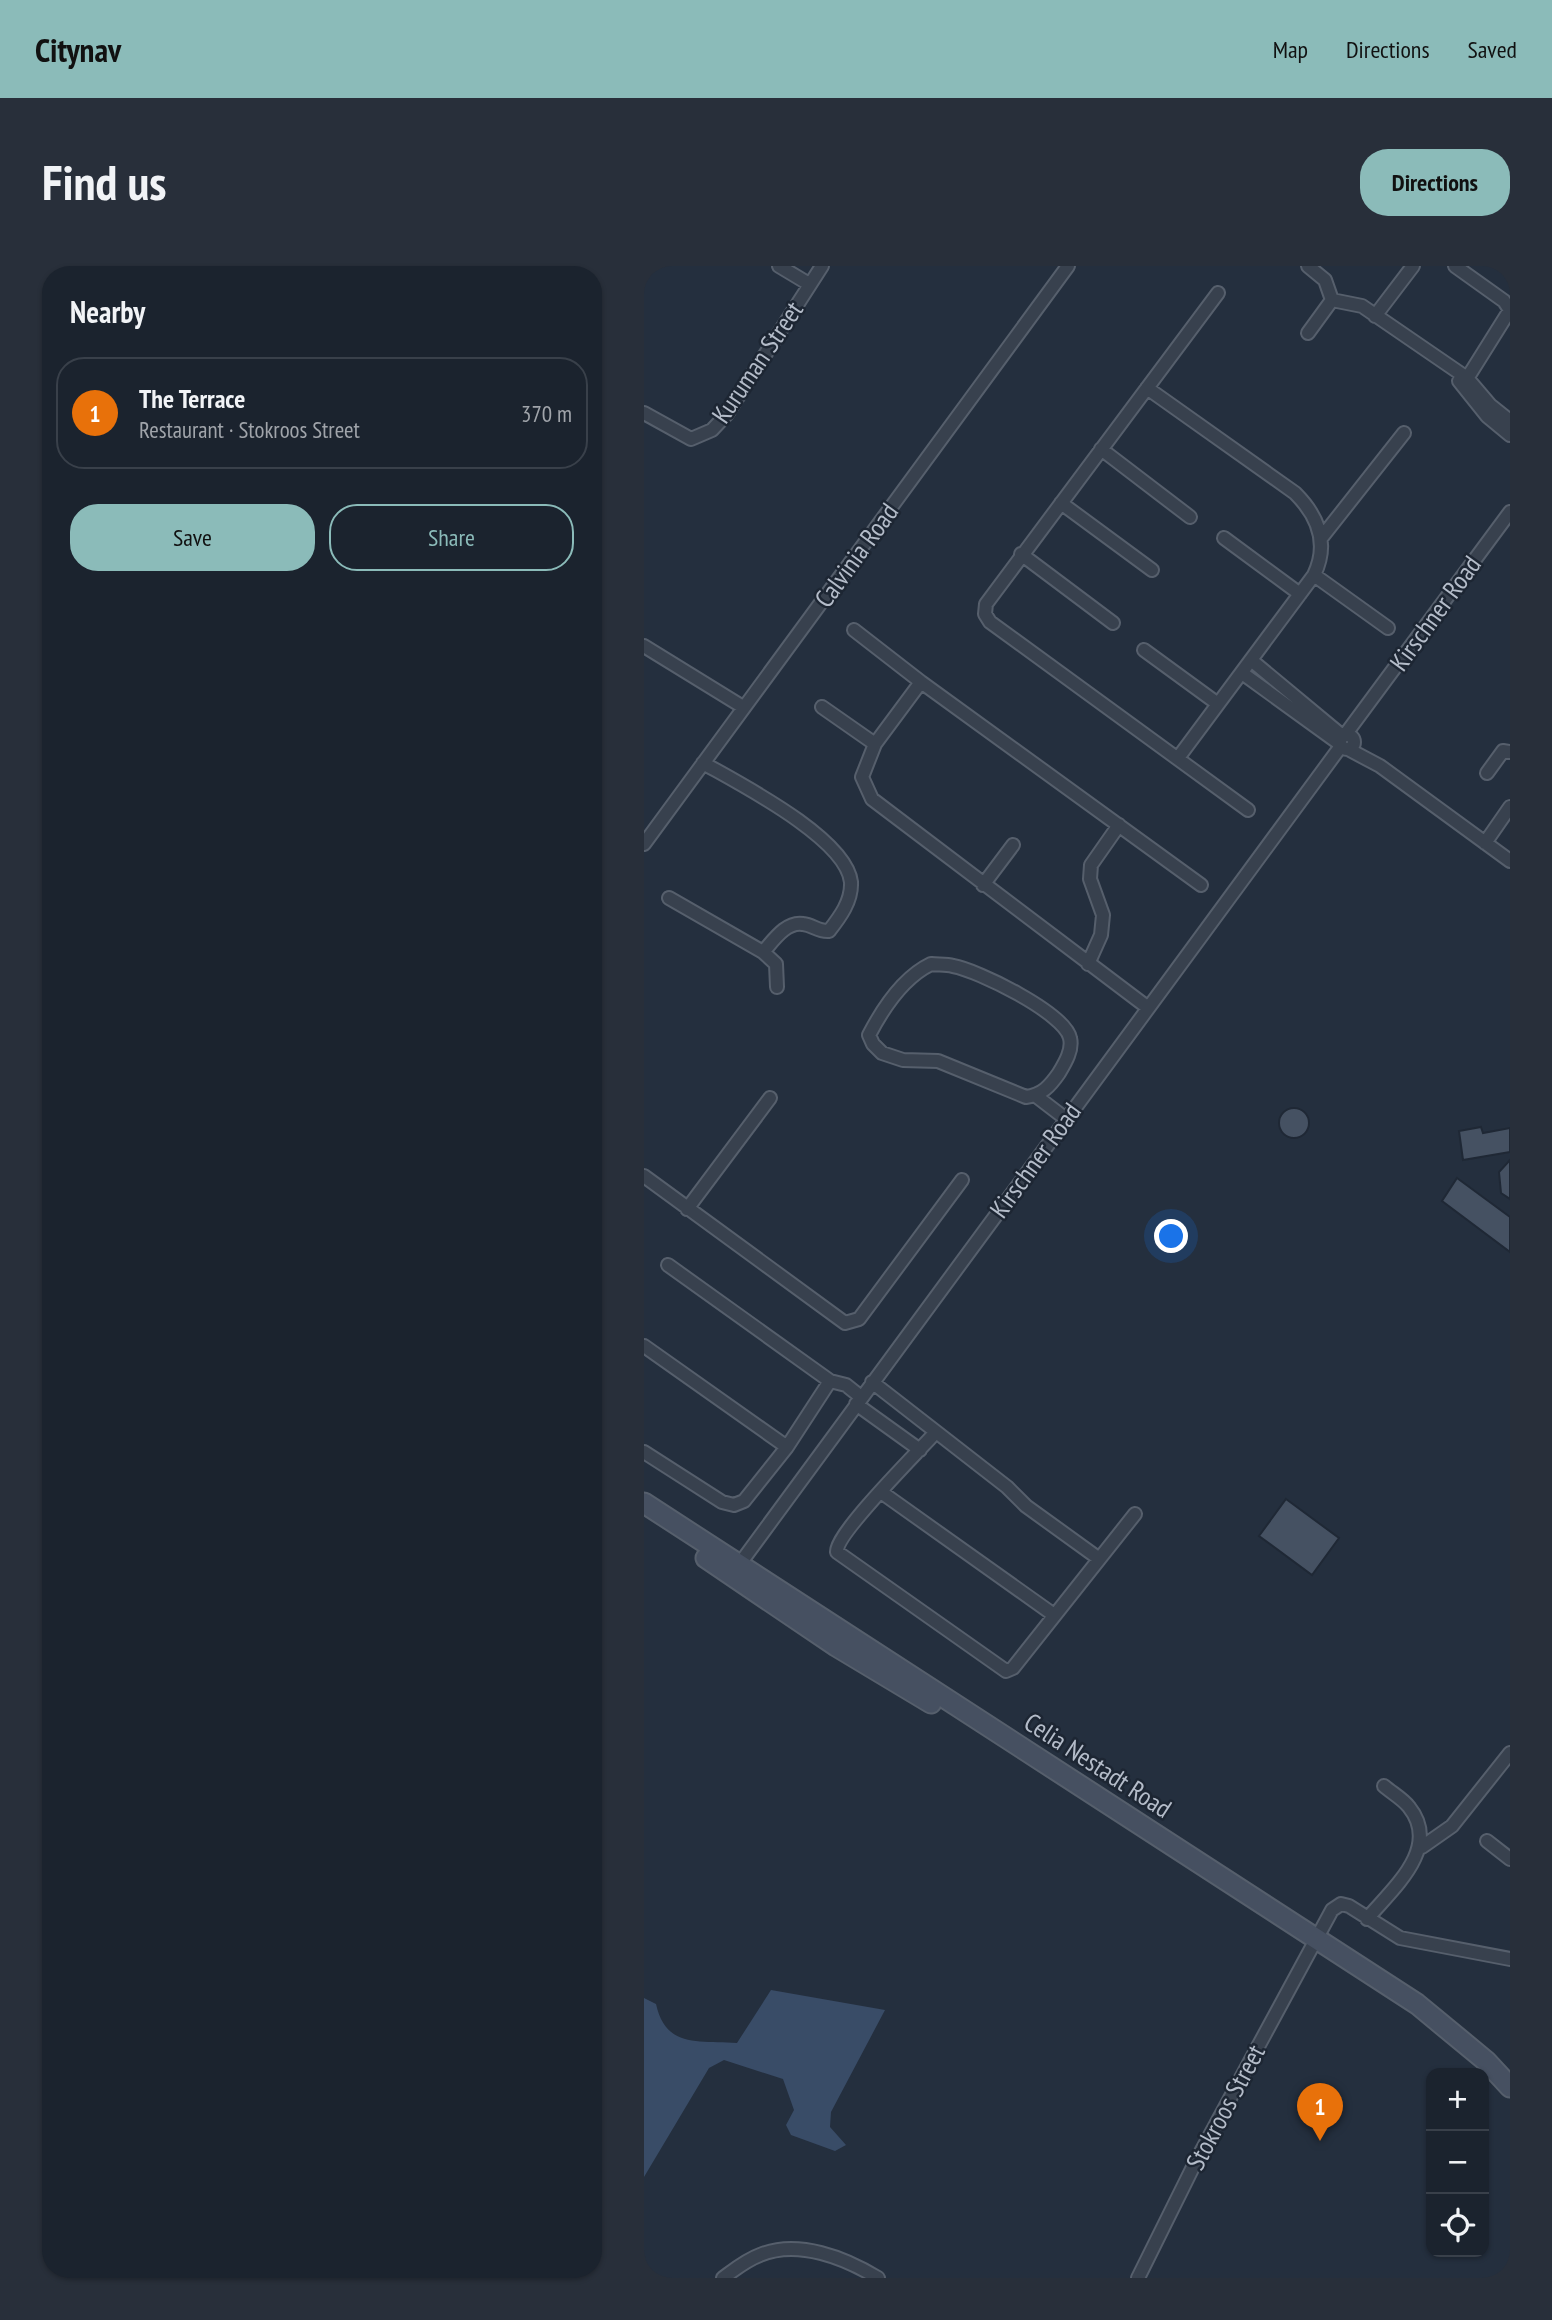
<!DOCTYPE html>
<meta charset="utf-8">
<style>
body{margin:0;font-family:"PT Sans Narrow",sans-serif;background:#282f3a;color:#f1f3f6}
.controls{position:absolute;right:21px;bottom:21px;display:grid;overflow:hidden;border-radius:14px;box-shadow:0 2px 5px #0004}
.controls button{width:63px;height:63px;display:grid;place-items:center;padding:0;border:0;border-bottom:2px solid #39404a;background:#1b232e;color:#f1f3f6;font:35px sans-serif}
.you{position:absolute;left:528px;top:971px;width:24px;height:24px;margin:-18px;border:5px solid #fff;border-radius:50%;background:#1a73e8;box-shadow:0 0 0 10px #1a73e833}
.badge{display:grid;place-items:center;width:46px;height:46px;border-radius:50%;background:#8bbbb9;color:#fff;font-size:23px;font-weight:700}
.pin{position:absolute;translate:-50% -58px;filter:drop-shadow(0 2px 4px #0008)}
.pin::after{content:'';position:absolute;top:37px;width:24px;height:21px;background:inherit;clip-path:polygon(0 0,100% 0,50% 100%)}
.list{margin:0;padding:0;list-style:none}
h2{display:flex;justify-content:space-between;align-items:center;height:91px;margin:0;padding:0 28px;font-size:30px}
h2 small{font-size:23px;font-weight:400;color:#a0a4aa}
.list li{display:grid;grid-template-columns:46px 1fr auto;gap:21px;align-items:center;box-sizing:border-box;height:112px;margin:0 14px 14px;padding:0 14px;border:2px solid #39404a;border-radius:28px}
.list b{display:block;font-size:26px;white-space:nowrap}
.list p{margin:0;font-size:23px;white-space:nowrap;color:#a0a4aa}
.list em{font-size:23px;font-style:normal;color:#a0a4aa}
.actions{display:flex;gap:14px;padding:21px 28px}
.actions a{flex:1;padding:16px 0;border:2px solid #8bbbb9;border-radius:28px;text-align:center;font-size:24px;color:#8bbbb9}
.actions .main{background:#8bbbb9;color:#111}
.icon{flex:none;width:38px;height:38px;fill:none;stroke:currentColor;stroke-width:2;stroke-linecap:round;stroke-linejoin:round}
.map{position:relative;flex:none;width:866px;height:2012px;overflow:hidden;border-radius:28px}
header{display:flex;align-items:center;gap:42px;box-sizing:border-box;height:98px;padding:0 35px;background:#8bbbb9;color:#111}
header strong{font-size:33px}
nav{display:flex;gap:38px;margin-inline-start:auto;font-size:24px}
.intro{display:flex;align-items:center;justify-content:space-between;box-sizing:border-box;height:168px;padding:0 42px}
h1{margin:0;font-size:49px}
.button{padding:18px 32px;border-radius:28px;background:#8bbbb9;color:#111;font-size:24px;font-weight:700}
main{display:flex;gap:42px;padding:0 42px}
aside{flex:1;background:#1b232e;border-radius:28px;box-shadow:0 2px 5px #0004}
.map>svg:first-child{display:block}
.water{fill:#394c67}
.building{fill:#455162;stroke:#1f2835;stroke-width:2}
.lines{fill:none;stroke-linecap:round;stroke-linejoin:round}
.street-casing{stroke:#565f6c;stroke-width:16}
.secondary-casing{stroke:#565f6c;stroke-width:23}
.street{stroke:#38414e;stroke-width:12}
.secondary{stroke:#465061;stroke-width:19}
.labels{text-anchor:middle;dominant-baseline:central;stroke-width:5;stroke-linejoin:round;paint-order:stroke}
.street-label{font-size:26px;fill:#b4bcc9;stroke:#1d2633}
</style>
<header>
<strong>Citynav</strong>
<nav><a>Map</a><a>Directions</a><a>Saved</a></nav>
</header>
<div class="intro"><h1>Find us</h1><a class="button">Directions</a></div>
<main>
<aside>
<h2>Nearby<small></small></h2>
<ul class="list">
<li><span class="badge" style="background:#e8710a">1</span><div><b>The Terrace</b><p>Restaurant · Stokroos Street</p></div><em>370 m</em></li>
</ul>
<div class="actions"><a class="main">Save</a><a>Share</a></div>
</aside>
<div class="map">
<svg width="866" height="2012" viewBox="0 0 866 2012">
<rect width="100%" height="100%" fill="#242f3e"/>
<!-- water -->
<path class="water" d="M 127,1724 L 241,1744 L 187,1846 L 186,1861 L 202,1879 L 191,1885 L 147,1869 L 142,1859 L 150,1844 L 139,1813 L 80,1794 L 65,1802 L 0,1911 L 0,1732 L 12,1738 C 22,1783 55,1774 93,1777 Z"/>
<!-- building -->
<path class="building" d="M635 857a15 15 0 1 1 30 0a15 15 0 1 1-30 0Z
M 837,861 L 839,867 L 866,862 L 866,886 L 819,894 L 815,865 Z
M 866,894 L 866,933 L 857,927 L 855,906 Z
M 813,912 L 866,951 L 866,986 L 798,935 Z
M 642,1233 L 695,1272 L 668,1309 L 615,1270 Z"/>
<g class="lines">
<defs>
<path id="street" d="M 135,0 L 165,18
M 664,0 L 681,14 L 688,34 L 718,40 L 823,112 L 846,139 L 866,155
M 811,0 L 860,35 L 866,44 L 819,119
M 574,27 L 342,338 L 341,348 L 346,356 L 604,544
M 731,50 L 769,0
M 664,67 L 688,34
M 815,115 L 843,150 L 866,169
M 503,122 L 651,227 C 675,251 685,278 670,309 L 534,492
M 0,147 L 47,173 L 68,164 L 83,148 L 178,0
M 457,183 L 546,251
M 417,237 L 508,304
M 678,271 L 760,167
M 580,272 L 656,328
M 377,288 L 469,357
M 670,309 L 744,362
M 210,364 L 277,416 L 557,619
M 0,380 L 99,441
M 500,384 L 574,438
M 607,394 L 696,468
M 598,407 L 696,478
M 277,416 L 231,478 L 218,511 L 228,533 L 503,741
M 178,441 L 231,478
M696 476a7 7 0 1 1 14 0a7 7 0 1 1-14 0Z
M 701,469 L 866,246
M 704,483 L 736,500 L 866,595
M 843,507 L 859,485 L 866,486
M 841,577 L 866,541
M 0,578 L 424,0
M 339,619 L 369,579
M 25,632 L 119,686 C 129,675 142,655 159,658 C 169,659 174,666 185,665 C 196,651 208,635 207,616 C 202,572 96,518 59,497
M 119,686 L 132,698 L 133,721
M 287,698 C 294,699 302,698 309,700 C 333,704 421,747 426,772 C 429,784 421,797 415,807 C 406,820 398,829 382,831 L 294,795 L 259,794 L 238,787 L 229,778 L 225,769 C 239,742 260,711 287,698 Z
M 444,698 L 457,669 L 459,649 L 446,613 L 447,599 L 475,559
M 392,830 L 422,853
M 0,910 L 201,1057 L 215,1053 L 318,914
M 43,943 L 126,832
M 24,999 L 186,1115 L 202,1119 L 217,1131
M 0,1080 L 143,1181
M 228,1116 L 363,1221 L 382,1240 L 454,1292
M 212,1138 L 276,1184
M 292,1166 C 275,1185 191,1268 193,1286 L 362,1405 L 369,1402 L 491,1248
M 0,1186 L 78,1236 L 90,1239 L 100,1235 L 143,1181 L 186,1115
M 237,1226 L 410,1349
M 92,1303 L 697,480
M 843,1575 L 866,1593
M 778,1581 L 808,1560 L 866,1487
M 723,1653 C 748,1623 798,1582 765,1541 C 759,1533 748,1527 740,1520
M 79,2012 C 90,2004 102,1994 116,1989 C 154,1973 201,1992 234,2012
M 494,2012 L 551,1897 L 688,1644 L 697,1638 L 705,1640 L 756,1672 L 866,1693"/>
<path id="secondary" d="M 0,1237 L 773,1738 L 842,1795 L 866,1821
M 62,1292 L 192,1380 L 287,1437"/>
</defs>
<!-- street casing -->
<use href="#street" class="street-casing"/>
<!-- secondary casing -->
<use href="#secondary" class="secondary-casing"/>
<!-- street -->
<use href="#street" class="street"/>
<!-- secondary -->
<use href="#secondary" class="secondary"/>
</g>
<g class="labels">
<!-- street labels -->
<g class="street-label">
<text transform="translate(113 96) rotate(-56)">Kuruman Street</text>
<text transform="translate(212 289) rotate(-54)">Calvinia Road</text>
<text transform="translate(791 347) rotate(-54)">Kirschner Road</text>
<text transform="translate(391 894) rotate(-54)">Kirschner Road</text>
<text transform="translate(454 1499) rotate(33)">Celia Nestadt Road</text>
<text transform="translate(581 1841) rotate(-62)">Stokroos Street</text>
</g>
</g>
</svg>
<div class="controls">
<button>+</button>
<button>−</button>
<button><svg class="icon" aria-label="locate" viewBox="0 0 24 24"><circle cx="12" cy="12" r="6"/><path d="M12 2v4M12 18v4M2 12h4M18 12h4"/></svg></button>
</div>
<div class="you"></div>
<div class="pin badge" style="left:676px;top:1875px;background:#e8710a">1</div>
</div>
</main>
